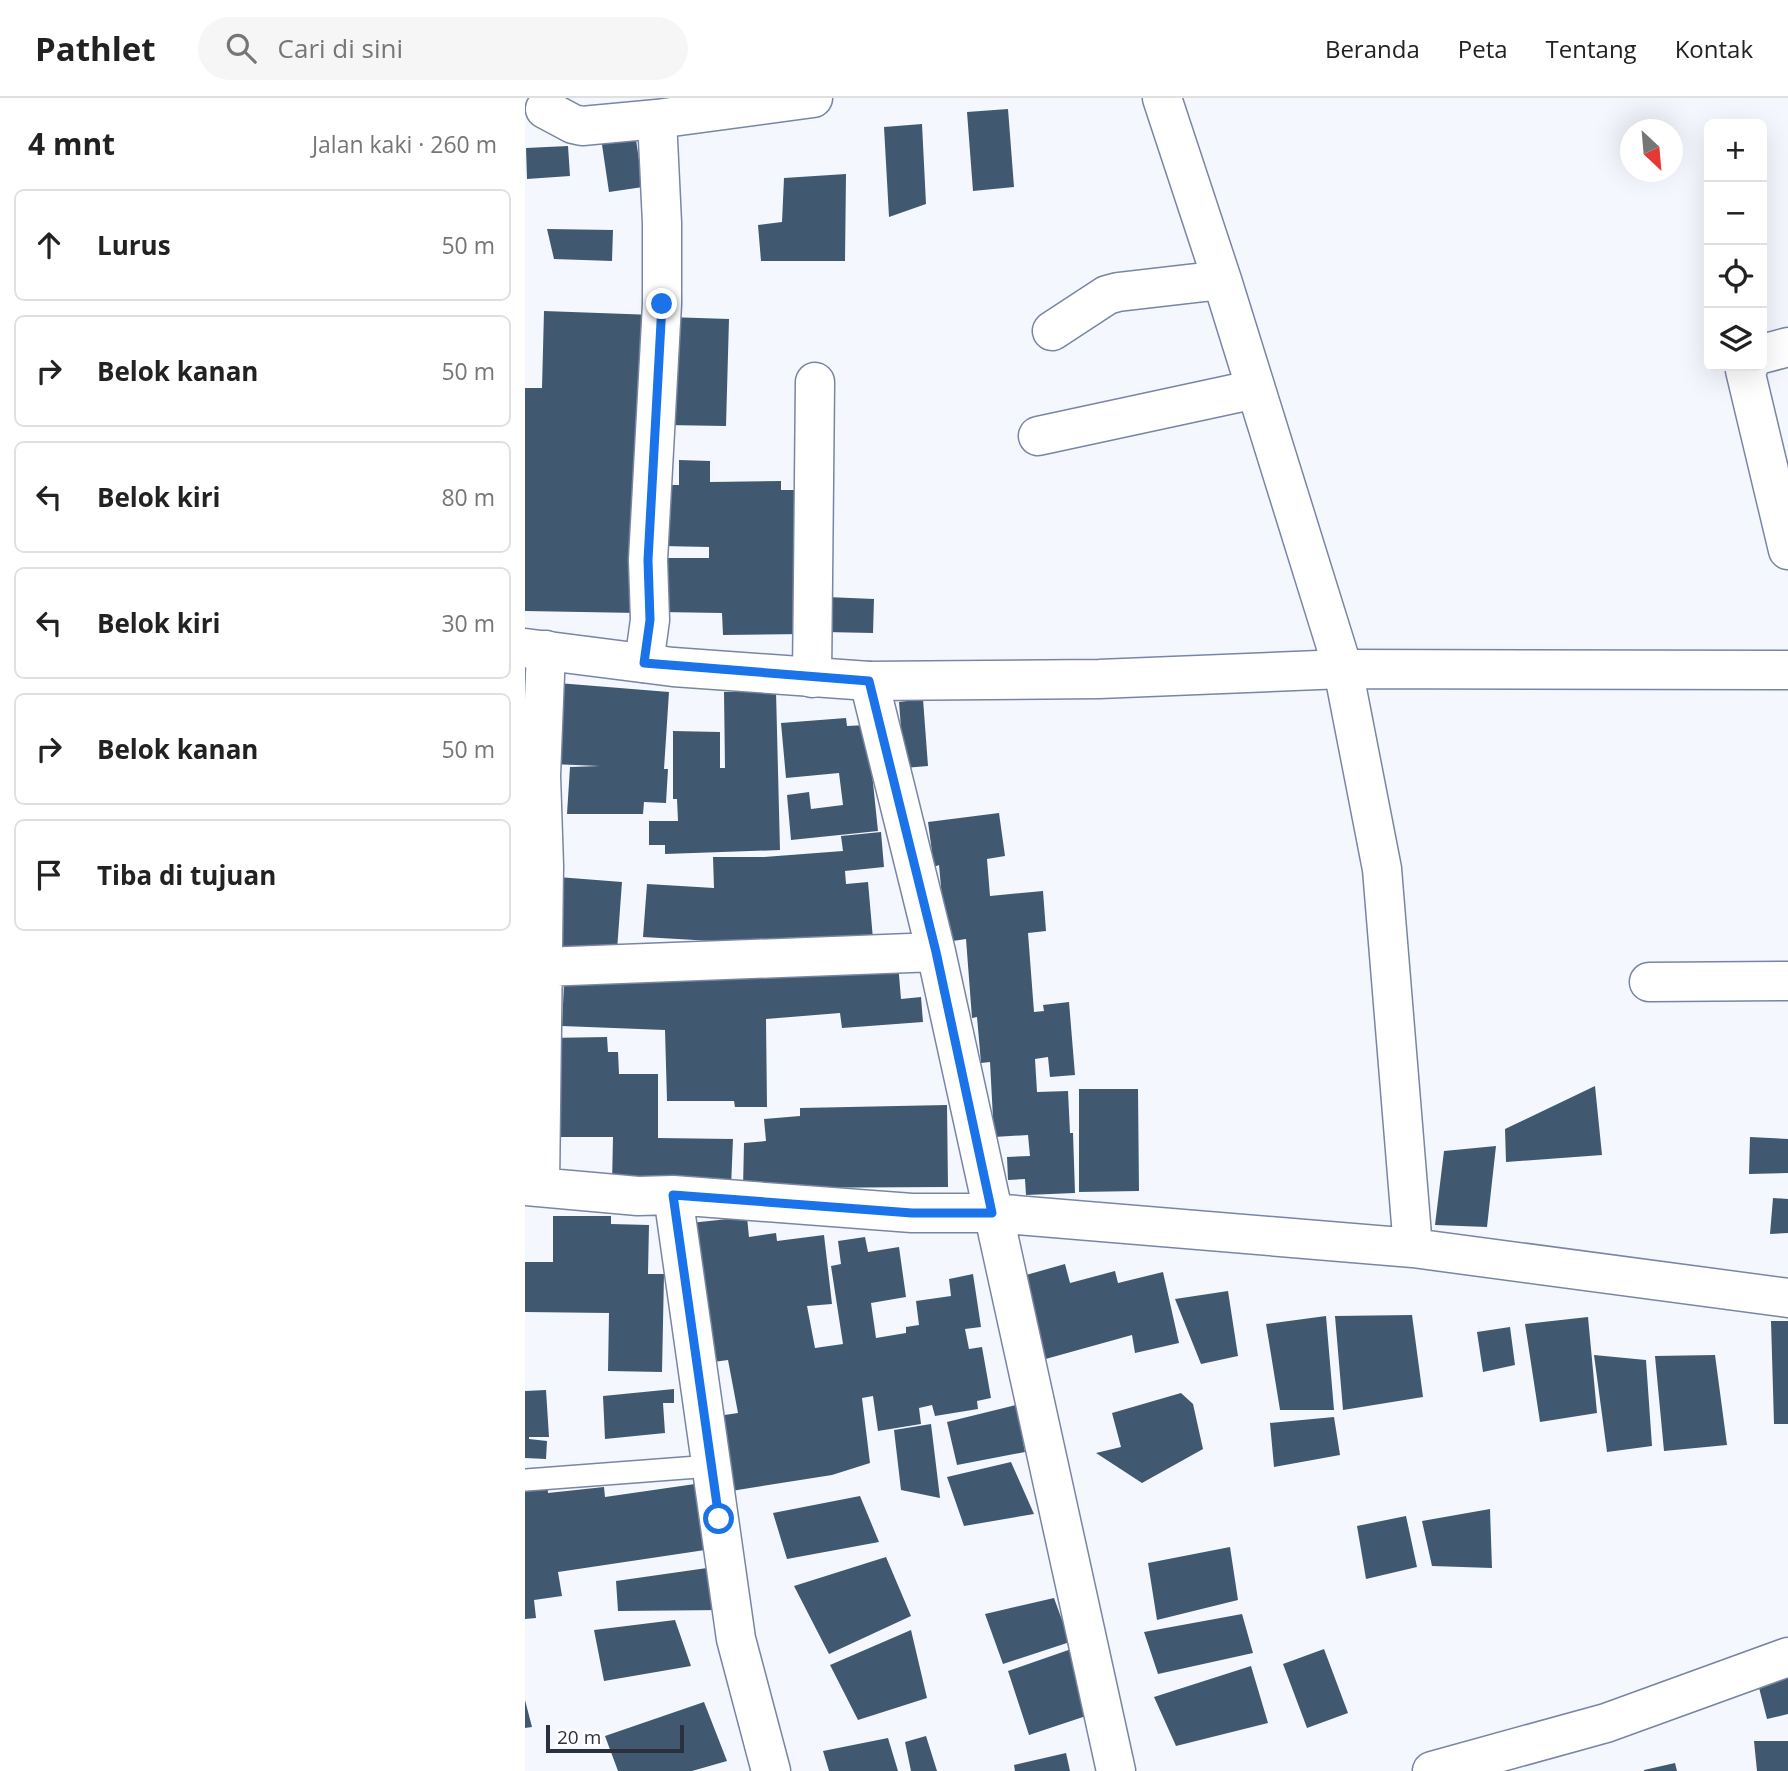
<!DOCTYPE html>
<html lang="id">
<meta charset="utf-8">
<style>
body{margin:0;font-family:"Open Sans",sans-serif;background:#f6f6f6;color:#222}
.controls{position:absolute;right:21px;top:21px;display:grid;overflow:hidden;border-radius:10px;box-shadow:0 7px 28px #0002}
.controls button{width:63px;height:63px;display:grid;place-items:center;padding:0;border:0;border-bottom:2px solid #e0e0e0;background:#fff;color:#222;font:35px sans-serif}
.compass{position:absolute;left:1095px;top:21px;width:63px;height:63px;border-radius:50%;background:#fff;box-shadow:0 7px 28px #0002;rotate:154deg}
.scale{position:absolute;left:21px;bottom:18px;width:138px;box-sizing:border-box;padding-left:7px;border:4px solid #2b303e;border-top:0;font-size:19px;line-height:24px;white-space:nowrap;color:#2b303e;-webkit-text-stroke:5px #fff;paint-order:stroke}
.stop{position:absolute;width:21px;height:21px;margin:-16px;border:5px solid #1a73e8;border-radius:50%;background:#fff}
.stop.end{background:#1a73e8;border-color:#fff;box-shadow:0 2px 7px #0008}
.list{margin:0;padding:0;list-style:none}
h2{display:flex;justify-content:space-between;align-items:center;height:91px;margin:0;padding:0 28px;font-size:30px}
h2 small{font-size:23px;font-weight:400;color:#767676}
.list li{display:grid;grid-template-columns:46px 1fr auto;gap:21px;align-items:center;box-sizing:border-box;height:112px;margin:0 14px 14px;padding:0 14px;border:2px solid #e0e0e0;border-radius:10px}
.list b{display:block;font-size:26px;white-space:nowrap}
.list em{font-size:23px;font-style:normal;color:#767676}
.icon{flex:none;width:38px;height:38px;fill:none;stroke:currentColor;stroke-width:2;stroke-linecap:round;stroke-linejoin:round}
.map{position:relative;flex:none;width:1263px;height:1673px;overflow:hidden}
header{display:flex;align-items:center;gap:42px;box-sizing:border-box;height:98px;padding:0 35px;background:#fff;border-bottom:2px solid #e0e0e0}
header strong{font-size:33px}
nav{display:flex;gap:38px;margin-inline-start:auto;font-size:24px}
.search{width:490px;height:63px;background:#f6f6f6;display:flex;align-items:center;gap:18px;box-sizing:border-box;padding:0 24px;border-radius:38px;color:#767676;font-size:26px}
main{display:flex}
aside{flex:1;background:#fff}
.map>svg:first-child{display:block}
.building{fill:#405971}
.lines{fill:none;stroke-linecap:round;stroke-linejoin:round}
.service-casing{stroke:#7985a5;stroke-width:24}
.minor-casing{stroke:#7985a5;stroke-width:41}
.tertiary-casing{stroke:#7985a5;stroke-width:41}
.service{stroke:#fff;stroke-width:21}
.minor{stroke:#fff;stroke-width:38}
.tertiary{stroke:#fff;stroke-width:38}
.route{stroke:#1a73e8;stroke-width:9}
</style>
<header>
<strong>Pathlet</strong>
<div class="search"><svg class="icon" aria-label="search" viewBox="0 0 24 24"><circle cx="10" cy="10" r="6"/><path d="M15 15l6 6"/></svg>Cari di sini</div>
<nav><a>Beranda</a><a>Peta</a><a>Tentang</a><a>Kontak</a></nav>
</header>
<main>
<aside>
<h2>4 mnt<small>Jalan kaki · 260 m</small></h2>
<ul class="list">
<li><svg class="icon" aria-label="ahead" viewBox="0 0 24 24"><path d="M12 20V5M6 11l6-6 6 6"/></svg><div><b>Lurus</b></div><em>50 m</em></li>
<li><svg class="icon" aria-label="right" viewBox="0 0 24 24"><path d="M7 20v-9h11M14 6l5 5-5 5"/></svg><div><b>Belok kanan</b></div><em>50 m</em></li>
<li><svg class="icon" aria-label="left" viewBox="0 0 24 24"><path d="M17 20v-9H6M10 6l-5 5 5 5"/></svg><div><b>Belok kiri</b></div><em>80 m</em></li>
<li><svg class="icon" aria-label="left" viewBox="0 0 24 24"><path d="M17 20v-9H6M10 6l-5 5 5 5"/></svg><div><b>Belok kiri</b></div><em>30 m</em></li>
<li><svg class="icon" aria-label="right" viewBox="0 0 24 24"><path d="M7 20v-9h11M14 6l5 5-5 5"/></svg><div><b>Belok kanan</b></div><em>50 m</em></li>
<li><svg class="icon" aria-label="arrive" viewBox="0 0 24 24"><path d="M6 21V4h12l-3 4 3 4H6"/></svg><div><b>Tiba di tujuan</b></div></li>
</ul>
</aside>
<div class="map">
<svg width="1263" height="1673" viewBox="0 0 1263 1673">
<rect width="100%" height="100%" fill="#f4f7fe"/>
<!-- building -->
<path class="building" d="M 483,11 L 489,89 L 448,93 L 442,14 Z
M 397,26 L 401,106 L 364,119 L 359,29 Z
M 110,35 L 118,89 L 84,94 L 76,40 Z
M 43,48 L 45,78 L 2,81 L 1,50 Z
M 321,76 L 320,163 L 236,163 L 233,127 L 257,124 L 259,80 Z
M 22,131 L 88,132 L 87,163 L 29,161 Z
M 19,213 L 129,217 L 113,515 L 0,513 L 0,290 L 17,290 Z
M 143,219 L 204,221 L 201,328 L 140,327 Z
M 154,362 L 185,363 L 185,384 L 256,383 L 256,392 L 282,392 L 281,536 L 198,537 L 197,515 L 136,514 L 137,460 L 184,460 L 184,449 L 137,448 L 138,387 L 154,387 Z
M 302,499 L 349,501 L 348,535 L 300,534 Z
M 33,585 L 144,594 L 139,671 L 143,671 L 141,705 L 119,704 L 118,716 L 42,716 L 45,669 L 75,668 L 26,666 Z
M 251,593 L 255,752 L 140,756 L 140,747 L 124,747 L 124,723 L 153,723 L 152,701 L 148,701 L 148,633 L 195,634 L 195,670 L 200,670 L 199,594 Z
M 398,601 L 403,668 L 379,670 L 374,604 Z
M 321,620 L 322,628 L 342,627 L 353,733 L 266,742 L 262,697 L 284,694 L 286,711 L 318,707 L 314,675 L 261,680 L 256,625 Z
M 474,715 L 480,758 L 462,761 L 465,798 L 518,793 L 521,833 L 503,835 L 509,914 L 519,913 L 518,907 L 544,904 L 550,977 L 525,979 L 523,959 L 510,961 L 512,994 L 543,993 L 545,1035 L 548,1035 L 550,1095 L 501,1097 L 500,1081 L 483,1082 L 482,1059 L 505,1058 L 503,1037 L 469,1039 L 465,964 L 456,965 L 452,919 L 447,920 L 441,841 L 421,844 L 414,767 L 409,769 L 403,724 Z
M 356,734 L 359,769 L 320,773 L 321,786 L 343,784 L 348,841 L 240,846 L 118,839 L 122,786 L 189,790 L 188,759 L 239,759 L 318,753 L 316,738 Z
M 33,779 L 97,784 L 91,866 L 372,853 L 376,901 L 396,899 L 398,924 L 317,930 L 315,915 L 241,921 L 242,1009 L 210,1009 L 209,1003 L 142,1003 L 140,932 L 37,928 L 40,864 L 28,863 Z
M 82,939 L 83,954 L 93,954 L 94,976 L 133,976 L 133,1040 L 208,1041 L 206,1089 L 87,1086 L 88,1039 L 23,1039 L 22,940 Z
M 1070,988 L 1077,1057 L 981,1064 L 980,1031 Z
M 554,991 L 613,991 L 614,1093 L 554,1094 Z
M 422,1007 L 423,1089 L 218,1090 L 219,1045 L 241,1043 L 239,1021 L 275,1018 L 275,1010 Z
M 1225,1039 L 1263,1041 L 1263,1075 L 1224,1076 Z
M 971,1048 L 962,1129 L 910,1127 L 919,1053 Z
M 1248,1100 L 1263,1101 L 1263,1135 L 1245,1136 Z
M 28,1118 L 86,1118 L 86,1126 L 124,1127 L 123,1176 L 139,1176 L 137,1274 L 83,1273 L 84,1215 L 0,1214 L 0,1164 L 28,1164 Z
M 222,1119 L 224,1139 L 251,1135 L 252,1143 L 299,1137 L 307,1206 L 282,1208 L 290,1250 L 318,1246 L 306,1168 L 316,1166 L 313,1143 L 340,1139 L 343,1154 L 374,1149 L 381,1199 L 346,1205 L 351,1240 L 381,1235 L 381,1229 L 394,1227 L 391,1203 L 426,1198 L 424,1181 L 448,1176 L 456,1229 L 440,1231 L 444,1251 L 457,1249 L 466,1300 L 452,1303 L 453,1311 L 410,1318 L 407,1307 L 394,1310 L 396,1326 L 353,1333 L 348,1298 L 337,1300 L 345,1365 L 307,1377 L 200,1394 L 186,1319 L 213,1315 L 203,1262 L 181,1265 L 165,1125 Z
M 540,1166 L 545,1185 L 590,1173 L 593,1185 L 638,1174 L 654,1245 L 610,1255 L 607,1237 L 517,1262 L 494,1179 Z
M 703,1193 L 713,1258 L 676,1266 L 650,1201 Z
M 887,1217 L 898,1299 L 818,1312 L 810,1218 Z
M 801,1218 L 809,1312 L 755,1312 L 741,1226 Z
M 1063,1219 L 1072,1315 L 1015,1324 L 1000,1226 Z
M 1246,1223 L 1263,1223 L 1263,1326 L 1249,1326 Z
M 985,1229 L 990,1267 L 958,1274 L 952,1234 Z
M 1069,1257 L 1121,1262 L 1127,1348 L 1082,1354 Z
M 1190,1257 L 1202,1347 L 1139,1353 L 1130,1258 Z
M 149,1291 L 149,1305 L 138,1305 L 140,1335 L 80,1341 L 78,1298 Z
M 21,1292 L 24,1339 L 4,1339 L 4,1341 L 22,1343 L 21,1361 L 0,1360 L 0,1293 Z
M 656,1295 L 668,1306 L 678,1351 L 617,1385 L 571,1355 L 596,1349 L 587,1315 Z
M 491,1307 L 500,1354 L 432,1367 L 422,1324 Z
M 809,1319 L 815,1357 L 749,1369 L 745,1325 Z
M 406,1326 L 415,1400 L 376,1392 L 369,1332 Z
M 486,1364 L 509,1416 L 439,1428 L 422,1379 Z
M 22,1381 L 23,1395 L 79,1389 L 80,1399 L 170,1386 L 180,1452 L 33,1474 L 37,1498 L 9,1502 L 11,1520 L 0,1521 L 0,1384 Z
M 335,1398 L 354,1444 L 262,1461 L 248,1415 Z
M 965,1411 L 967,1470 L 907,1468 L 897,1423 Z
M 881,1418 L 892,1469 L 841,1481 L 832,1428 Z
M 705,1449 L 713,1502 L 632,1522 L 623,1465 Z
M 361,1459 L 386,1518 L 304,1556 L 269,1488 Z
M 189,1469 L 200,1512 L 93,1513 L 91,1483 Z
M 529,1500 L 545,1544 L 478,1566 L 460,1516 Z
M 717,1516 L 728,1555 L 633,1576 L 619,1534 Z
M 150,1522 L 166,1568 L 79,1583 L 69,1532 Z
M 386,1532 L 402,1600 L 333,1622 L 305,1567 Z
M 555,1548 L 567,1616 L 504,1637 L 483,1573 Z
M 799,1551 L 823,1615 L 782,1630 L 758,1566 Z
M 1263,1567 L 1263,1616 L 1242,1621 L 1231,1578 Z
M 726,1568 L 743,1625 L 651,1648 L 629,1599 Z
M 0,1602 L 7,1629 L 0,1630 Z
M 179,1604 L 202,1663 L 167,1673 L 93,1673 L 80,1638 Z
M 401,1638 L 412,1673 L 386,1673 L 380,1644 Z
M 363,1640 L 373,1673 L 304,1673 L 298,1653 Z
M 1229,1643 L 1263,1643 L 1263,1673 L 1232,1673 Z
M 541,1655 L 545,1673 L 490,1673 L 489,1667 Z
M 1150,1665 L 1152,1673 L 1119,1673 L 1119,1672 Z"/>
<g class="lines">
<defs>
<path id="service" d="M 1,1382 L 186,1368"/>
<path id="minor" d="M 637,0 L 697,182 L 818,571 L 857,771 L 888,1150
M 20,11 L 48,26 L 57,28 L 132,21 L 288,0
M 527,233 L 582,197 L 593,194 L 697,182
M 1237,256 L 1263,249
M 1224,268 L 1220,272 L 1263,452
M 513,338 L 731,291
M 119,565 L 125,522 L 123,462 L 137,206 L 137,125 L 132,21
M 287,580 L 290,284
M 344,583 L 411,854 L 591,1673
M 18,869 L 411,854
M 1124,884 L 1263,883
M 0,1088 L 113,1098 L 148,1097 L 387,1115 L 467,1115 L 888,1150 L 1263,1200
M 15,1089 L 19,768 L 16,678 L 21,552
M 148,1097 L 211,1541 L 246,1673
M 907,1673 L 1081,1625 L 1263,1559"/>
<path id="tertiary" d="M 0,550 L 148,569 L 344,583 L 574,581 L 818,571 L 1263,572"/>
</defs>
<!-- service casing -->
<use href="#service" class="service-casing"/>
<!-- minor casing -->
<use href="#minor" class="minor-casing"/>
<!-- tertiary casing -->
<use href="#tertiary" class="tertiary-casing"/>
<!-- service -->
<use href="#service" class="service"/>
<!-- minor -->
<use href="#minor" class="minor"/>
<!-- tertiary -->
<use href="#tertiary" class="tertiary"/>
</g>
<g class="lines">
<!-- route -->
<path class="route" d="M 137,206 L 123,462 L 125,522 L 119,565 L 344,583 L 411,854 L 467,1115 L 387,1115 L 148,1097 L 194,1421"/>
</g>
</svg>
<div class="controls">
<button>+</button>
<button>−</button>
<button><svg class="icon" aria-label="locate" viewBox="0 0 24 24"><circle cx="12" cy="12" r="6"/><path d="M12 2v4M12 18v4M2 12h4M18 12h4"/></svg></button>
<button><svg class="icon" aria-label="layers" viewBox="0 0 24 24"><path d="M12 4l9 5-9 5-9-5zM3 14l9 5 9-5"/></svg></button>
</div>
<svg class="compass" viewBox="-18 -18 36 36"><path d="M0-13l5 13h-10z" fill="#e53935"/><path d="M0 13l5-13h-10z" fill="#767676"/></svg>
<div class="scale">20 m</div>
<div class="stop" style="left:194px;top:1421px"></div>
<div class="stop end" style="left:137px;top:206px"></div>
</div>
</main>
